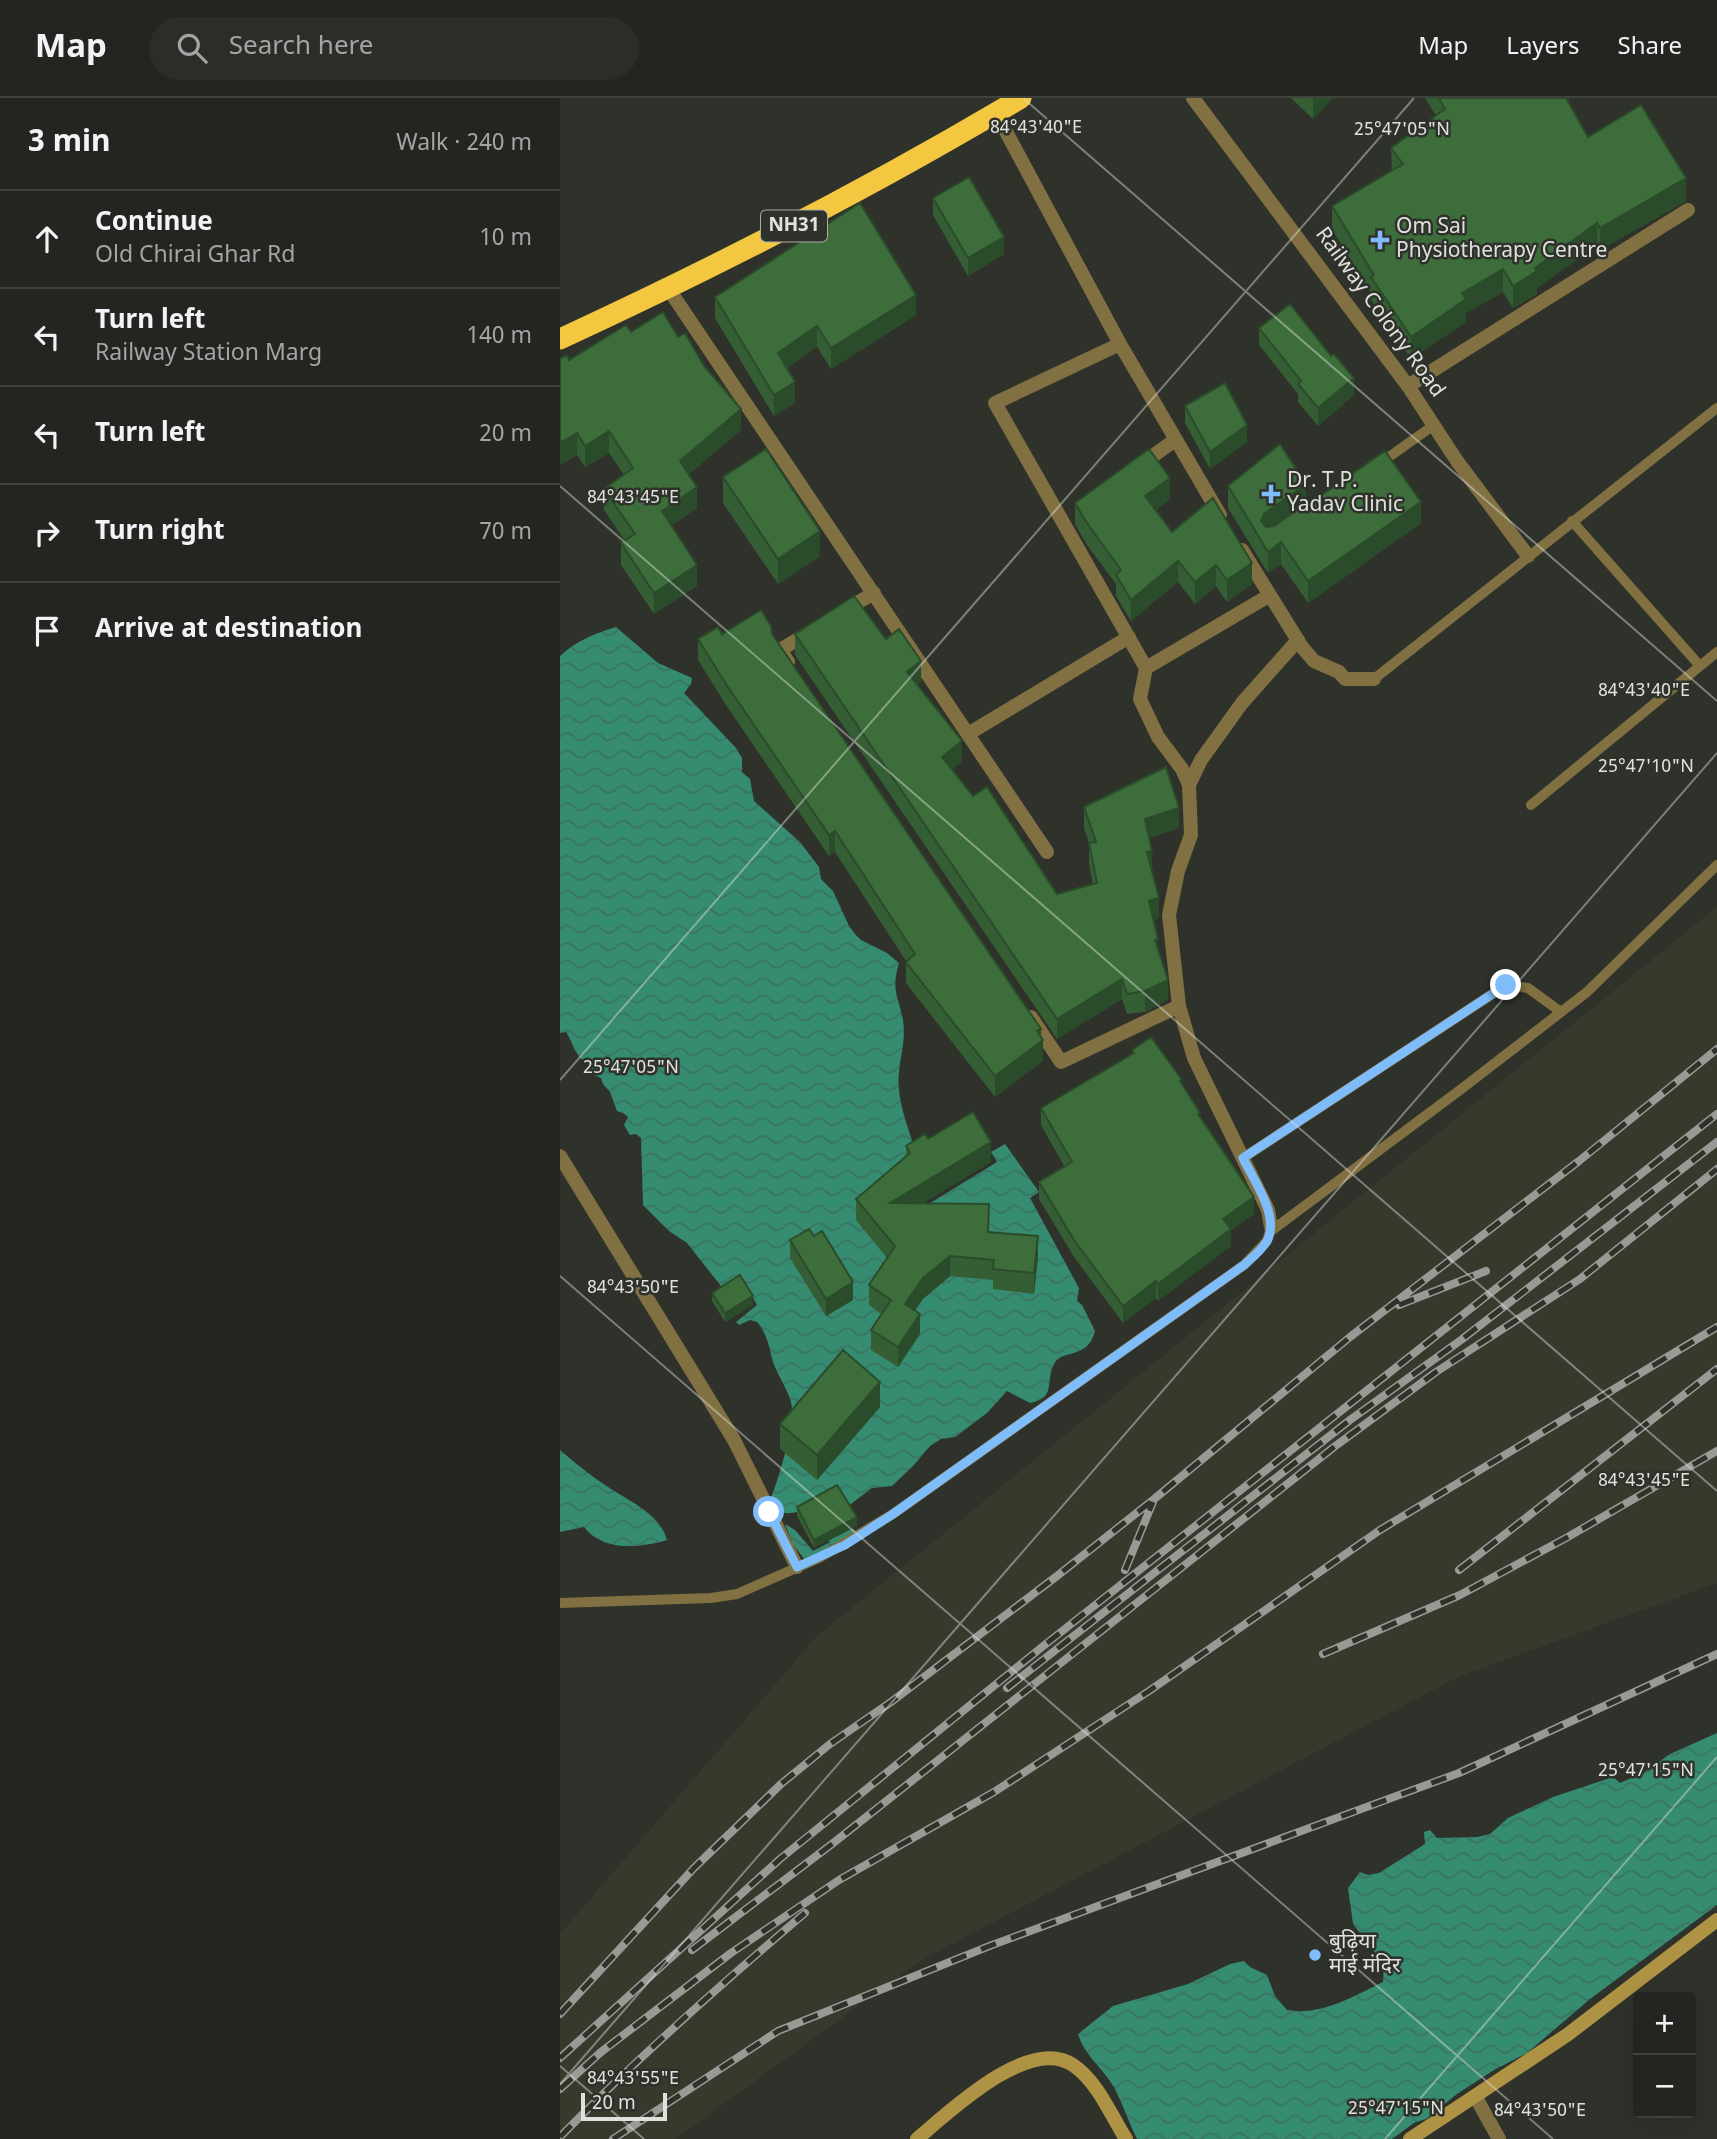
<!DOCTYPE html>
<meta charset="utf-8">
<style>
body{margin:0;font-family:Georgia,"Noto Sans Devanagari",serif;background:#2b2d29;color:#f1f3f6}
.controls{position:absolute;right:21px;bottom:21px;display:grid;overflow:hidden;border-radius:7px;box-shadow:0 7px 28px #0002}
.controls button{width:63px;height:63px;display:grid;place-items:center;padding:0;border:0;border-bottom:2px solid #40423e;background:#232520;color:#f1f3f6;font:35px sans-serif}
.scale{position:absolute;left:21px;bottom:18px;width:86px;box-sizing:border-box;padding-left:7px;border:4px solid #e0e1dd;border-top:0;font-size:19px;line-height:24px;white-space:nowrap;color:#e0e1dd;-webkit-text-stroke:5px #2f312b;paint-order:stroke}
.stop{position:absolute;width:21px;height:21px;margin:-16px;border:5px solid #7fbdfa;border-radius:50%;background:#fff}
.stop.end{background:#7fbdfa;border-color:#fff;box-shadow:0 2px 7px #0008}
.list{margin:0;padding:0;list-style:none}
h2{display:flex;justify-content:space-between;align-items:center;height:91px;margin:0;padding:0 28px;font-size:30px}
h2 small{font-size:23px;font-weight:400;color:#a3a5a5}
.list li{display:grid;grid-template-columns:46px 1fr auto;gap:21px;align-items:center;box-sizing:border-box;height:98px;padding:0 28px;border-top:2px solid #40423e}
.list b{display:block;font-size:26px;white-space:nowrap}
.list p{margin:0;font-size:23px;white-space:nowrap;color:#a3a5a5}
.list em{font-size:23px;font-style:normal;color:#a3a5a5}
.icon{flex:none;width:38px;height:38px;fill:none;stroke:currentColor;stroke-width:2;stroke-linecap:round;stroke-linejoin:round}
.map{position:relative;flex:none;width:1157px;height:2041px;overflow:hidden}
header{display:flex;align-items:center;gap:42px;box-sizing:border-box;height:98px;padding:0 35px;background:#232520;border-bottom:2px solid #40423e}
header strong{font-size:33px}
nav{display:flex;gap:38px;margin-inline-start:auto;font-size:24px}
.search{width:490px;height:63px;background:#2b2d29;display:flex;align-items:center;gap:18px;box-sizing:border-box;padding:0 24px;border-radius:38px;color:#a3a5a5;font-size:26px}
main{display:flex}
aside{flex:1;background:#232520}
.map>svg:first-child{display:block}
.built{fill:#37392d}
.water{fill:url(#water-waves)}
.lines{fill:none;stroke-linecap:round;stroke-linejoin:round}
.lane{stroke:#817041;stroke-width:10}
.street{stroke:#817041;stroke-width:14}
.secondary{stroke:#af9344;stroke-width:14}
.highway{stroke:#f3c740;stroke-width:21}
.rail-casing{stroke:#999a95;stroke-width:8}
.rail{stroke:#2f312b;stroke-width:5;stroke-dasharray:16;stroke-linecap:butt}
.wall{fill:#355e34}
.shaded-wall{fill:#2b4c2a}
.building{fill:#3e6d3c;stroke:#2b4c2a;stroke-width:2}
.route{stroke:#7fbdfa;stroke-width:9}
.ticks{fill:none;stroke:#e0e1dd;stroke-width:2;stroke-opacity:0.45}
.poi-dot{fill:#7fbdfa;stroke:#2f312b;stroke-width:2.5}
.labels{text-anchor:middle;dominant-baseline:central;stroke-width:5;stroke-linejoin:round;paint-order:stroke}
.shield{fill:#2f312b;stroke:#abaca8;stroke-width:2}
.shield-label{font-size:19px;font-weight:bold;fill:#e0e1dd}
.poi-label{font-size:21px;fill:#e0e1dd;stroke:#2f312b;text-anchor:start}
.street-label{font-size:21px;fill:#e0e1dd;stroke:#2f312b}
.ticks-label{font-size:18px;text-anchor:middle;fill:#e0e1dd;stroke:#2f312b;stroke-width:5;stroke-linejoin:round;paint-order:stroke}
</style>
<header>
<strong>Map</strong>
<div class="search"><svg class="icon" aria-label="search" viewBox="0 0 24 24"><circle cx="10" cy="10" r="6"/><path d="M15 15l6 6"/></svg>Search here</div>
<nav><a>Map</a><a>Layers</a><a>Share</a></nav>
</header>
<main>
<aside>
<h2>3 min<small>Walk · 240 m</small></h2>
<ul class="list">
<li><svg class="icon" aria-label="ahead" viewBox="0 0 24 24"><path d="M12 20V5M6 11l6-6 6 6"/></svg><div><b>Continue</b><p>Old Chirai Ghar Rd</p></div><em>10 m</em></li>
<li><svg class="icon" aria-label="left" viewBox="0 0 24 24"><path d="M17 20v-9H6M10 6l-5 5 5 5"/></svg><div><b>Turn left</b><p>Railway Station Marg</p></div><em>140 m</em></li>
<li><svg class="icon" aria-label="left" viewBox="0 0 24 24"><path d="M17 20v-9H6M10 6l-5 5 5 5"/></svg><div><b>Turn left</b></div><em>20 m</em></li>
<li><svg class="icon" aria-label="right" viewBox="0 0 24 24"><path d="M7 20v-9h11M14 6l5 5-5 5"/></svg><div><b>Turn right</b></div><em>70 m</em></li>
<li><svg class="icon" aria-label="arrive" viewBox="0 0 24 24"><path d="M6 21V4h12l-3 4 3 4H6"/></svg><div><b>Arrive at destination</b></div></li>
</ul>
</aside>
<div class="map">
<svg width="1157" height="2041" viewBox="0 0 1157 2041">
<defs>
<pattern id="water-waves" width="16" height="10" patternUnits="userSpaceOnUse" patternTransform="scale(1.75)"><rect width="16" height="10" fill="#358c71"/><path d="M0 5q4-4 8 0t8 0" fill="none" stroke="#3a7361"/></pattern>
</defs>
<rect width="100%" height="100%" fill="#2f312b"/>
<!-- built -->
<path class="built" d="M 1157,809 L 1157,1485 L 898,1579 L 362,1862 L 115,2041 L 0,2041 L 0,1836 L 257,1538 Z"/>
<!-- water -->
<path class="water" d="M 56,529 L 98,565 L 132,580 L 131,586 L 124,595 L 176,650 L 182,660 L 182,674 L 190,681 L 194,703 L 240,744 L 259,769 L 261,781 L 273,793 L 289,828 L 295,836 L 301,842 L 327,855 L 339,865 C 331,893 338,897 343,922 C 347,946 336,969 339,992 C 341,1013 350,1035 356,1055 L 344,1069 L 367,1107 L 437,1064 L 431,1054 L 445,1046 L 479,1094 L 470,1100 L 519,1190 L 517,1203 L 522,1207 L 535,1233 C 528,1262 501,1251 494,1266 C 485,1283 497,1300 470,1305 L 447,1293 L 427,1315 L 395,1339 L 381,1341 L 370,1348 L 353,1368 L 332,1388 L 312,1390 L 283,1412 L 284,1421 L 297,1435 L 285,1445 L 244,1461 L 233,1446 L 225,1426 L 235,1432 L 253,1453 L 270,1444 L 239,1413 C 227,1418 213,1415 211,1400 C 219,1380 236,1324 231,1304 C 227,1290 218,1278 213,1264 C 209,1249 207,1235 197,1224 L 190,1222 L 179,1227 L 176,1224 L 197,1207 L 182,1181 L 164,1192 L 127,1145 L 109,1133 L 83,1107 L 81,1040 L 76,1036 L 70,1037 L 64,1027 L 68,1019 L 63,1015 L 57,1013 L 50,994 L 43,986 L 41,980 L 34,977 C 31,967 23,965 18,957 C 13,950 11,941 6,934 L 0,935 L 0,558 C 17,542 34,536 56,529 Z
M 0,1352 C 15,1365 31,1378 48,1389 C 69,1403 100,1416 107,1442 C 80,1450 43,1454 24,1429 L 0,1434 Z
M 1157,1635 L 1157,1807 L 1030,1901 L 967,1955 L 934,1972 L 897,1996 L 866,2021 L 854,2025 L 832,2041 L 577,2041 C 569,2025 563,2007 555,1991 C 544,1971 524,1957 518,1936 L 553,1908 L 628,1886 L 670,1866 L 684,1863 L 690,1869 L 707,1877 L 715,1898 L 727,1912 C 761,1918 792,1899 823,1884 L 824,1866 L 793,1826 L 788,1790 L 800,1774 L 808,1777 L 819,1775 L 865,1746 L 864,1734 L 870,1732 L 877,1740 L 917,1739 L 930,1736 L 948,1720 L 993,1699 L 1053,1679 L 1060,1685 L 1085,1674 L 1110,1656 Z"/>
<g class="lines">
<!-- lane -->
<path class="lane" d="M 819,366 L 874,327
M 1012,423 L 1140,568
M 814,581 L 1157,310
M 971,707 L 1157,554
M 683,1060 L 946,887 L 968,890 L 1001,914
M 711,1133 L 900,992 L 1027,894 L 1157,767
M 0,1505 L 151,1500 L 177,1496 L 259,1460 L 333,1416 L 684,1167 L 707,1143 L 711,1129"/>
<!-- street -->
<path class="street" d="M 633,0 L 848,288 L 897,363 L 968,458
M 436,15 L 560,246 L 660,417
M 108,190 L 487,754
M 560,246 L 435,305 L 586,570 L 580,601 L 598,639 L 622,671 L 629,687
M 848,288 L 1128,112
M 579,368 L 615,342
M 682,452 L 742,549 L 754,563 L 779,574 L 785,581 L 814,581
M 285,512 L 314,495
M 228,564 L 220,552 L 250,534
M 586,570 L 710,497
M 408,636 L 569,539
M 471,919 L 501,964 L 619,908
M 0,1058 L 174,1342 L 237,1469
M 711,1129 L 708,1112 L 634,960 L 619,908 L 609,817 L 618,773 L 631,737 L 629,687 L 641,662 L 682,605 L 738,542
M 915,1998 L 939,2041"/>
<!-- secondary -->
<path class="secondary" d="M 357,2041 C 389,2014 469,1937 513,1967 C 537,1983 551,2017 566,2041
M 850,2041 L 1007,1937 L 1157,1822"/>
<!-- highway -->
<path class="highway" d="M 0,241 C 158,168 312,89 461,0"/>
<defs>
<path id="rail" d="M 839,1207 L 926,1173
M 565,1472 L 593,1404
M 899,1472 L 1157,1271
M 763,1556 L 900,1497 L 1006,1440 L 1157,1353
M 447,1590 L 790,1322 L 901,1242 L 1157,1044
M 132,1852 L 272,1746 L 774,1349 L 876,1274 L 1020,1181 L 1157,1071
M 0,1916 L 134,1770 L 221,1686 L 270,1646 L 331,1604 L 497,1478 L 593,1402 L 790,1239 L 1019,1063 L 1157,951
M 0,1960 L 220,1761 L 482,1549 L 1157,1016
M 0,1991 L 41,1954 L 171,1855 L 279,1782 L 434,1694 L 589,1593 L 820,1432 L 1157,1229
M 0,2039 C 77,1960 160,1887 245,1815
M 53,2041 L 218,1933 L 432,1847 L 899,1675 L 1157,1556"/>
</defs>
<!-- rail casing -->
<use href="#rail" class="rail-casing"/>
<!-- rail -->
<use href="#rail" class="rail"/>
</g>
<!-- wall -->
<path class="wall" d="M 731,0 L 773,0 L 753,21 Z
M 865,0 L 1010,0 L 1007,2 L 1028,39 L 1126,103 L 1040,152 L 1037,147 L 977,190 L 977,196 L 953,210 L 943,194 L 906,215 L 906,224 L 851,261 L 811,202 L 811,195 L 772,131 L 772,108 L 832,73 L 831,50 L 876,18 Z
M 373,100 L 444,156 L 408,178 L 373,117 Z
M 155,199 L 356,217 L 271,271 L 257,249 L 227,270 L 235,305 L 214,318 L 155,220 Z
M 699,230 L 794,297 L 758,328 L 738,304 L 738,296 L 699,247 Z
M 71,234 L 118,239 L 181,332 L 129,376 L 137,410 L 111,428 L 137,488 L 94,516 L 61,467 L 61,445 L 65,443 L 44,412 L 44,391 L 64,377 L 49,355 L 25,369 L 17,357 L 0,367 L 0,261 L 9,262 Z
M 625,308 L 687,344 L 650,371 L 625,325 Z
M 163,379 L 260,458 L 218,486 L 163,405 Z
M 668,388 L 746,405 L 861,425 L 748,505 L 721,466 L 708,475 L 668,410 Z
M 610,401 L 596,412 L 612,434 L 692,486 L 667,504 L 656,488 L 635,506 L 618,484 L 571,523 L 556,498 L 556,486 L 527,447 L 515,426 L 515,405 Z
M 162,536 L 212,536 L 481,939 L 483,963 L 435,999 L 346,885 L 346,863 L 275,754 L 269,758 L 166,607 L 138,562 L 138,541 Z
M 235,536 L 326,541 L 361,584 L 357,587 L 402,664 L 392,671 L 413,698 L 497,796 L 533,786 L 529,766 L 529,745 L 524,730 L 524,709 L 619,730 L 589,740 L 592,773 L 599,820 L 593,822 L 608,902 L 585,914 L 567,916 L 562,901 L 497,941 L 235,557 Z
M 572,952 L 622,986 L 694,1116 L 671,1132 L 671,1148 L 598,1203 L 596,1200 L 563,1225 L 514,1159 L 479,1101 L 479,1084 L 504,1068 L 481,1027 L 481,1010 L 572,956 Z
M 368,1041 L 431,1064 L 363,1105 L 429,1134 L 478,1159 L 474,1196 L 433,1191 L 433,1182 L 390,1178 L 363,1201 L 355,1212 L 360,1236 L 338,1269 L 311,1252 L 311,1232 L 322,1216 L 309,1207 L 309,1187 L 327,1160 L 296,1122 L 296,1101 L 346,1059 L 346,1048 Z
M 254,1138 L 293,1202 L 266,1218 L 230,1160 L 230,1142 Z
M 152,1195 L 193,1207 L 165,1224 L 152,1203 Z
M 320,1309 L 257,1382 L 220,1351 L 220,1326 Z
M 237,1409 L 297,1428 L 254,1450 L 237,1418 Z"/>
<!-- shaded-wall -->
<path class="shaded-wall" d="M 753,0 L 773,0 L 753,21 Z
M 1126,80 L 1126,103 L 1040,152 L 1040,130 Z
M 1037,125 L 1037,147 L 977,190 L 977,196 L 953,210 L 953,188 L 975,170 Z
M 444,139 L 444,156 L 408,178 L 408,160 Z
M 943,171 L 943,194 L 906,215 L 906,224 L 851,261 L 851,239 L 902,195 Z
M 356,197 L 356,217 L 271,271 L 271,250 Z
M 257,228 L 257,249 L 218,276 L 218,255 Z
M 794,280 L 794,297 L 758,328 L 758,310 Z
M 235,284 L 235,305 L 214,318 L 214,297 Z
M 181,311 L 181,332 L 120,384 L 120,363 Z
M 687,327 L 687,344 L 650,371 L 650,354 Z
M 49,333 L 49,355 L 25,369 L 25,348 Z
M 17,335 L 17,357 L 0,367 L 0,345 Z
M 610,380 L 610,401 L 585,420 L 585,398 Z
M 746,386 L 746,407 L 704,437 L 701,444 L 701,423 L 704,416 Z
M 137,389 L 137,410 L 102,434 L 102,413 Z
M 861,404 L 861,425 L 748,505 L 748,483 Z
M 260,433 L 260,458 L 218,486 L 218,461 Z
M 721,444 L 721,466 L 708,475 L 708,454 Z
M 618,463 L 618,484 L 571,523 L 571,502 Z
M 692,465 L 692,486 L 667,504 L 667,482 Z
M 137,467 L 137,488 L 94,516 L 94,495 Z
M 656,467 L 656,488 L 635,506 L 635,484 Z
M 361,563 L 361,584 L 347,595 L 347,574 Z
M 402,643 L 402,664 L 382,679 L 382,659 Z
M 619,710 L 619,730 L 585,742 L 585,721 Z
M 275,733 L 275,754 L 269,758 L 269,737 Z
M 592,753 L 592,773 L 587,754 Z
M 599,800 L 599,820 L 589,823 L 589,803 Z
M 562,881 L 562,901 L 497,941 L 497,921 Z
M 608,882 L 608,902 L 585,914 L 585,893 Z
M 481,931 L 481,944 L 483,942 L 483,963 L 435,999 L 435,978 L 477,933 Z
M 431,1044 L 431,1064 L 330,1125 L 330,1105 Z
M 694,1099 L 694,1116 L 671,1132 L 671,1148 L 598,1203 L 598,1186 L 663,1121 Z
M 478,1138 L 478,1159 L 474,1196 L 474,1175 Z
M 390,1158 L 390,1178 L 363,1201 L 345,1226 L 345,1206 L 363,1180 Z
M 596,1183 L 596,1200 L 563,1225 L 563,1208 Z
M 293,1184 L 293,1202 L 266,1218 L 266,1201 Z
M 193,1198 L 193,1207 L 165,1224 L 165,1215 Z
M 360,1216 L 360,1236 L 338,1269 L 338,1249 Z
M 320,1284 L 320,1309 L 257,1382 L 257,1357 Z
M 297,1419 L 297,1428 L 254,1450 L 254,1442 Z"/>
<!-- building -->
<path class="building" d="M 879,0 L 1006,0 L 1028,39 L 1081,7 L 1126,80 L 1040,130 L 1037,125 L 975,170 L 977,173 L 953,188 L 943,171 L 902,195 L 906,201 L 851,239 L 811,179 L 814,177 L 772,108 L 843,66 L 831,50 L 885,11 Z
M 409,79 L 444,139 L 408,160 L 373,100 Z
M 300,105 L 356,197 L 271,250 L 257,228 L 218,255 L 235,284 L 214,297 L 155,199 Z
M 730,206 L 771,258 L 774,256 L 794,280 L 758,310 L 738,286 L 741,283 L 699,230 Z
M 103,214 L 118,239 L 125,235 L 144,268 L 181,311 L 120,363 L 137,389 L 102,413 L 137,467 L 94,495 L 61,445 L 75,436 L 44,391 L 73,370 L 49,333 L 25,348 L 17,335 L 0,345 L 0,261 L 7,257 L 9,262 L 66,227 L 71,234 Z
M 665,285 L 687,327 L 650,354 L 625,308 Z
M 720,346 L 746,386 L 704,416 L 701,423 L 706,429 L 714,428 L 755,399 L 756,401 L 825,353 L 861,404 L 748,483 L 721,444 L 708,454 L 668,388 Z
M 206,351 L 260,433 L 218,461 L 163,379 Z
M 589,351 L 610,380 L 585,398 L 612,434 L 653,400 L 692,465 L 667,482 L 656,467 L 635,484 L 618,463 L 571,502 L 556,477 L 561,472 L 527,425 L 515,405 Z
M 294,498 L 326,541 L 339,531 L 361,563 L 347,574 L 402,643 L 382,659 L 413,698 L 427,689 L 497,796 L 537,785 L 529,745 L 536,744 L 524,709 L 606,669 L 619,710 L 585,721 L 592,753 L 587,754 L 599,800 L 589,803 L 598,841 L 595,842 L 608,882 L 585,893 L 567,896 L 562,881 L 497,921 L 235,536 Z
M 201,512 L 211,528 L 212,536 L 481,931 L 477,933 L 483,942 L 435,978 L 346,864 L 355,856 L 275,733 L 269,737 L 166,586 L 138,541 L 158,529 L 162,536 Z
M 591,939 L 622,982 L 620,983 L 640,1015 L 638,1016 L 694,1099 L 663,1121 L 671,1131 L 598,1186 L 596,1183 L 563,1208 L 514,1142 L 479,1084 L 512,1064 L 481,1010 L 574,955 L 572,952 Z
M 413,1014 L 431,1044 L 330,1105 L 429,1106 L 428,1134 L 478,1138 L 474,1175 L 433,1171 L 434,1162 L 390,1158 L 363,1180 L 345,1206 L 360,1216 L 338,1249 L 311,1232 L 331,1202 L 309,1187 L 335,1148 L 296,1101 L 350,1055 L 346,1048 L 365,1036 L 368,1041 Z
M 249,1131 L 254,1138 L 262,1133 L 293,1184 L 266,1201 L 230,1142 Z
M 180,1177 L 193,1198 L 165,1215 L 152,1195 Z
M 283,1252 L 320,1284 L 257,1357 L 220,1326 Z
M 277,1387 L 297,1419 L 254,1442 L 237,1409 Z"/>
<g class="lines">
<!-- route -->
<path class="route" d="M 209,1414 L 237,1469 L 285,1447 L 333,1416 L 684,1167 C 692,1160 701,1153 707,1143 C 720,1118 694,1083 683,1060 L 946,887"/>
</g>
<!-- ticks -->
<path class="ticks" d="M 463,0 L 1157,603M 0,388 L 1157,1393M 0,982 L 854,0M 0,1178 L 993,2041M 0,1968 L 84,2041M 0,1986 L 1157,655M 825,2041 L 1157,1659"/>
<!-- markers -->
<g class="poi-dot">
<path d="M816.5 131.5h7v7h7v7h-7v7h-7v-7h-7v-7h7z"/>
<path d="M707.5 385.5h7v7h7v7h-7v7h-7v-7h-7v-7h7z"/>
<circle cx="755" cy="1857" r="7"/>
</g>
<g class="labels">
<!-- shield labels -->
<rect class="shield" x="201" y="112.5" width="66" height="31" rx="5"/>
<g class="shield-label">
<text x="234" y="128">NH31</text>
</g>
<!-- poi labels -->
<g class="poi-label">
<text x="836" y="130">Om Sai<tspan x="836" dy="24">Physiotherapy Centre</tspan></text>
<text x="727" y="384">Dr. T.P.<tspan x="727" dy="24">Yadav Clinic</tspan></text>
<text x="769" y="1845">बुढ़िया<tspan x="769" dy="24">माई मंदिर</tspan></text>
</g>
<!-- street labels -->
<g class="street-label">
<text transform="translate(819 215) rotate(54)">Railway Colony Road</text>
</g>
</g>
<g class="ticks-label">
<text x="476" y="35">84°43'40"E</text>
<text x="842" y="37">25°47'05"N</text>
<text x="73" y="405">84°43'45"E</text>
<text x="1084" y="598">84°43'40"E</text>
<text x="1086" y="674">25°47'10"N</text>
<text x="71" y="975">25°47'05"N</text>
<text x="73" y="1195">84°43'50"E</text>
<text x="1084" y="1388">84°43'45"E</text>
<text x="1086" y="1678">25°47'15"N</text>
<text x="73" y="1986">84°43'55"E</text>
<text x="836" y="2016">25°47'15"N</text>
<text x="980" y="2018">84°43'50"E</text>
</g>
</svg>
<div class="controls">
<button>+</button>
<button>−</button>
</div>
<div class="scale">20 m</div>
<div class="stop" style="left:209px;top:1414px"></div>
<div class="stop end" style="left:946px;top:887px"></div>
</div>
</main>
